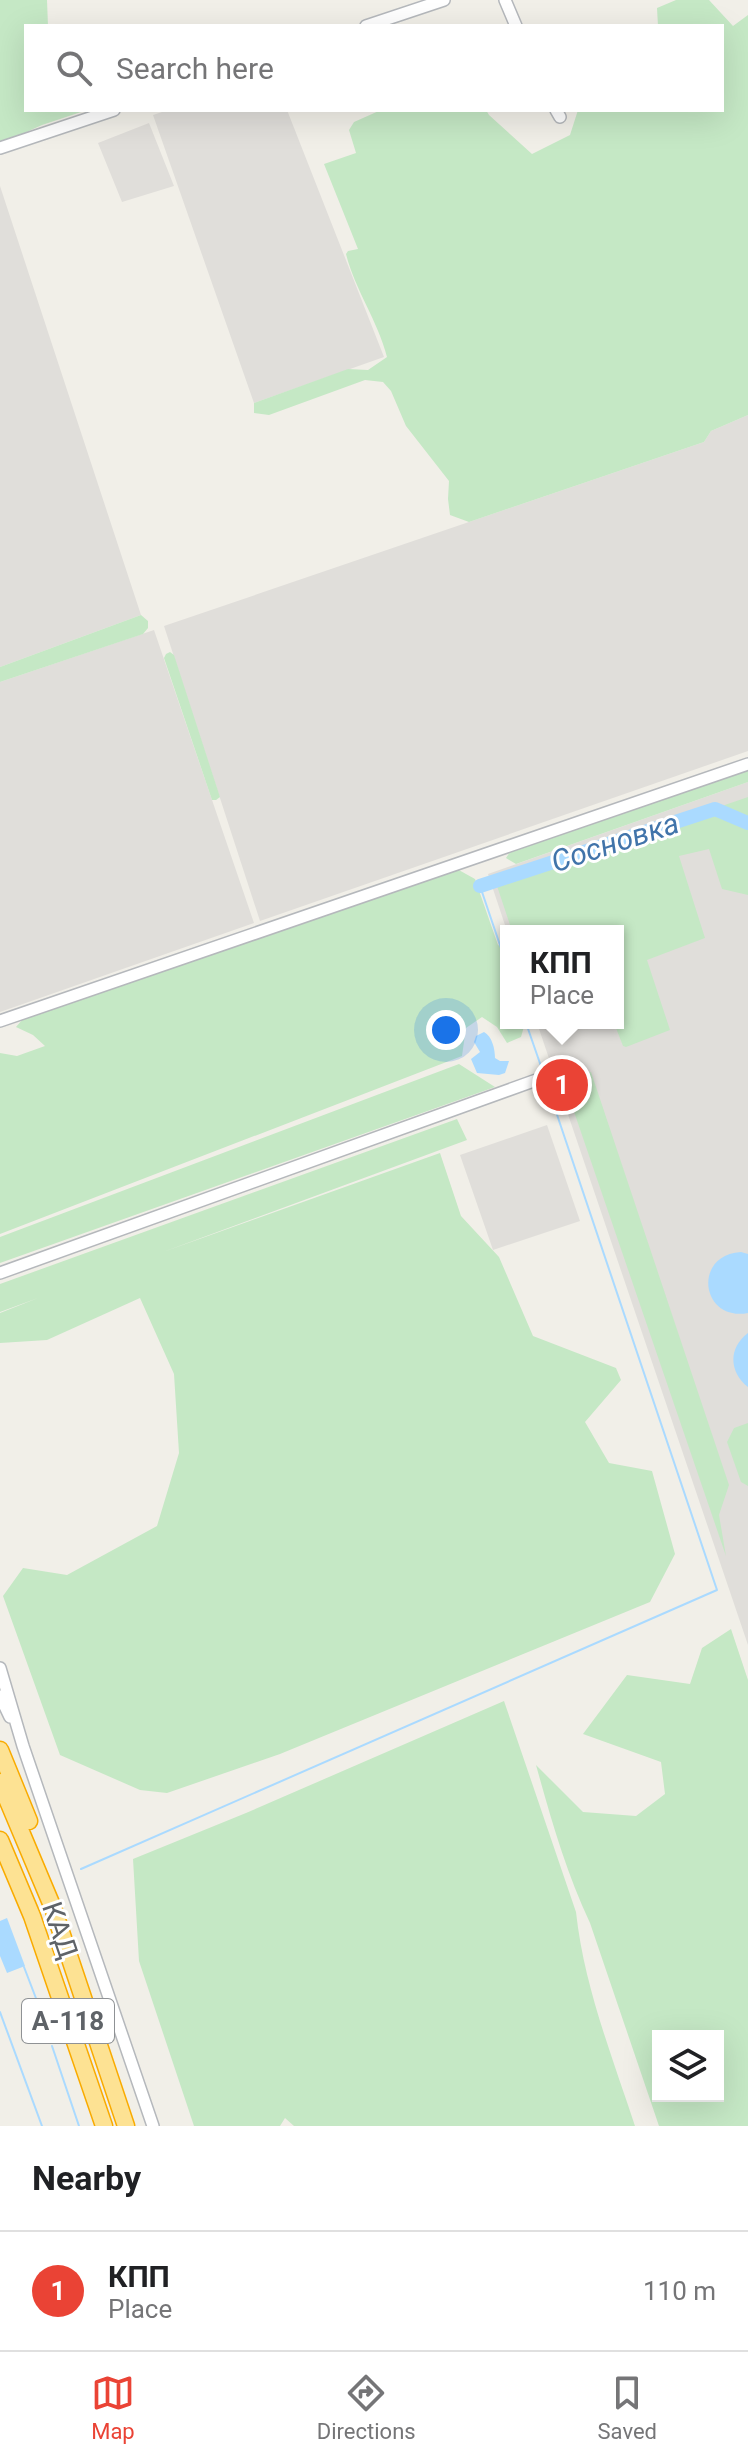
<!DOCTYPE html>
<meta charset="utf-8">
<style>
body{margin:0;font-family:Roboto,sans-serif;background:#f6f6f6;color:#202124}
.controls{position:absolute;right:24px;bottom:24px;display:grid;overflow:hidden;border-radius:0px;box-shadow:0 8px 32px #0002}
.controls button{width:72px;height:72px;display:grid;place-items:center;padding:0;border:0;border-bottom:2px solid #e0e0e0;background:#fff;color:#202124;font:40px sans-serif}
.you{position:absolute;left:446px;top:1030px;width:28px;height:28px;margin:-20px;border:6px solid #fff;border-radius:50%;background:#1a73e8;box-shadow:0 0 0 12px #1a73e833}
.badge{display:grid;place-items:center;width:52px;height:52px;border-radius:50%;background:#ea4335;color:#fff;font-size:26px;font-weight:700}
.pin{position:absolute;translate:-50% -50%;border:4px solid #fff;box-shadow:0 2px 8px #0006}
.popup{position:absolute;left:500px;top:925px;width:124px;height:104px;box-sizing:border-box;display:grid;place-content:center;border-radius:0px;background:#fff;filter:drop-shadow(0 2px 6px #0005);font-size:26px;white-space:nowrap;color:#757577}
.popup b{font-size:30px;color:#202124}
.popup::after{content:'';position:absolute;left:50%;top:100%;margin-left:-16px;border:16px solid transparent;border-top-color:#fff}
.list{margin:0;padding:0;list-style:none}
h2{display:flex;justify-content:space-between;align-items:center;height:104px;margin:0;padding:0 32px;font-size:34px}
h2 small{font-size:26px;font-weight:400;color:#757577}
.list li{display:grid;grid-template-columns:52px 1fr auto;gap:24px;align-items:center;box-sizing:border-box;height:120px;padding:0 32px;border-top:2px solid #e0e0e0}
.list b{display:block;font-size:30px;white-space:nowrap}
.list p{margin:0;font-size:26px;white-space:nowrap;color:#757577}
.list em{font-size:26px;font-style:normal;color:#757577}
.icon{flex:none;width:44px;height:44px;fill:none;stroke:currentColor;stroke-width:2;stroke-linecap:round;stroke-linejoin:round}
.map{position:relative;flex:none;width:748px;height:2126px;overflow:hidden}
.search{position:absolute;background:#fff;box-shadow:0 8px 32px #0002;left:24px;right:24px;top:24px;height:88px;display:flex;align-items:center;gap:20px;box-sizing:border-box;padding:0 28px;border-radius:0px;color:#757577;font-size:30px}
.sheet{height:224px;background:#fff}
nav{display:flex;justify-content:space-around;align-items:center;box-sizing:border-box;height:112px;border-top:2px solid #e0e0e0;background:#fff;font-size:22px;color:#757577}
nav a{display:grid;justify-items:center;gap:4px}
nav .on{color:#ea4335}
.map>svg:first-child{display:block}
.industrial{fill:#e0deda}
.green{fill:#c5e8c5;fill-rule:evenodd}
.water{fill:#aadaff}
.lines{fill:none;stroke-linecap:round;stroke-linejoin:round}
.stream{stroke:#aadaff;stroke-width:2}
.river{stroke:#aadaff;stroke-width:14}
.minor-casing{stroke:#b5b8bc;stroke-width:14}
.highway-casing{stroke:#f9ab00;stroke-width:19}
.minor{stroke:#fff;stroke-width:11}
.highway{stroke:#fde293;stroke-width:16}
.labels{text-anchor:middle;dominant-baseline:central;stroke-width:6;stroke-linejoin:round;paint-order:stroke}
.shield{fill:#fff;stroke:#8f9295;stroke-width:2}
.shield-label{font-size:26px;font-weight:bold;fill:#5f6368}
.street-label{font-size:28px;fill:#5f6368;stroke:#fff}
.water-label{font-size:30px;font-style:italic;fill:#4174aa;stroke:#fff}
</style>
<div class="map">
<svg width="748" height="2126" viewBox="0 0 748 2126">
<rect width="100%" height="100%" fill="#f1efe8"/>
<!-- industrial -->
<path class="industrial" d="M 168,110 L 287,110 L 384,357 L 254,403 L 153,115 Z
M 149,123 L 174,186 L 122,202 L 98,143 Z
M 0,186 L 141,615 L 0,667 Z
M 748,415 L 748,751 L 260,921 L 164,626 L 704,442 L 711,431 Z
M 154,630 L 254,923 L 0,1012 L 0,682 Z
M 748,782 L 748,1645 L 537,1023 L 618,1023 L 618,931 L 507,931 L 488,874 Z
M 547,1125 L 580,1221 L 493,1250 L 460,1155 Z"/>
<!-- green -->
<path class="green" d="M 0,0 L 47,0 L 48,26 L 26,26 L 26,110 L 87,110 L 42,125 L 11,139 L 0,141 Z
M 676,0 L 709,0 L 733,26 L 748,15 L 748,415 L 711,431 L 704,442 L 469,522 L 450,515 L 448,499 L 449,481 L 406,426 L 391,391 L 383,382 L 365,380 L 269,415 L 254,413 L 254,403 L 348,369 L 368,370 L 387,357 C 378,321 355,290 346,254 L 348,251 L 358,249 L 324,164 L 356,153 L 349,130 L 354,122 L 381,110 L 486,110 L 489,115 L 532,154 L 570,135 L 578,110 L 722,110 L 722,26 L 658,26 L 657,8 Z
M 141,615 L 148,621 L 148,628 L 143,634 L 0,682 L 0,667 Z
M 170,652 L 174,655 L 220,797 L 216,800 L 212,800 L 164,658 L 166,654 Z
M 748,768 L 748,782 L 516,864 L 506,858 L 510,852 Z
M 748,797 L 748,819 L 719,807 Z
M 710,813 L 748,829 L 748,895 L 722,889 L 709,849 L 679,856 L 705,938 L 647,960 L 670,1030 L 626,1047 L 623,1046 L 614,1023 L 618,1023 L 618,931 L 512,931 L 497,886 Z
M 457,869 L 475,879 L 498,945 L 505,949 L 506,1023 L 525,1023 L 521,1037 L 507,1043 L 497,1027 L 482,1017 L 466,1028 L 462,1056 L 0,1234 L 0,1053 L 17,1056 L 45,1046 L 33,1035 L 16,1027 L 22,1020 Z
M 459,1064 L 495,1087 L 0,1263 L 0,1237 Z
M 591,1072 L 729,1485 L 719,1515 L 726,1556 L 570,1100 L 590,1091 L 583,1073 Z
M 457,1119 L 467,1140 L 163,1252 L 440,1153 L 461,1216 L 499,1257 L 533,1336 L 616,1368 L 621,1380 L 585,1422 L 609,1463 L 652,1471 L 675,1554 L 650,1602 L 280,1754 L 167,1793 L 140,1790 L 60,1755 L 3,1596 L 23,1568 L 67,1575 L 157,1526 L 179,1453 L 174,1374 L 140,1298 L 47,1340 L 0,1343 L 0,1313 L 38,1298 L 0,1312 L 0,1284 Z
M 748,1423 L 748,1486 L 741,1482 L 727,1442 L 734,1428 Z
M 731,1629 L 748,1680 L 748,2126 L 659,2126 L 590,1923 C 566,1872 551,1819 536,1765 L 583,1812 L 636,1816 L 665,1794 L 661,1762 L 583,1734 L 627,1675 L 690,1684 L 702,1648 ZM 658,2036 L 718,2036 L 718,2096 L 658,2096 Z
M 504,1701 L 576,1912 C 584,1986 612,2056 635,2126 L 294,2126 L 285,2118 L 280,2126 L 194,2126 L 139,1961 L 133,1859 L 246,1813 Z"/>
<!-- water -->
<path class="water" d="M 484,1032 C 492,1036 495,1049 495,1058 L 500,1061 L 509,1061 L 505,1073 L 499,1075 L 477,1073 L 471,1059 L 480,1052 L 474,1042 L 476,1036 Z
M 741,1252 L 748,1254 L 748,1313 C 701,1322 692,1255 741,1252 Z
M 748,1333 L 748,1387 C 729,1372 728,1348 748,1333 Z
M 7,1918 L 25,1966 L 7,1973 L 0,1956 L 0,1921 Z"/>
<g class="lines">
<!-- stream -->
<path class="stream" d="M 480,886 L 506,963
M 526,1023 L 543,1072
M 81,1869 L 717,1590 L 546,1082
M 24,1967 L 47,2027
M 0,2012 L 42,2126
M 52,2046 L 79,2126"/>
<!-- river -->
<path class="river" d="M 480,886 L 715,809 L 748,823"/>
<defs>
<path id="minor" d="M 505,0 L 516,26
M 366,26 L 444,0
M 556,110 L 560,117
M 0,148 L 114,110
M 0,1021 L 748,764
M 0,1273 L 553,1074
M 0,1668 L 23,1746 L 153,2126
M 0,1696 L 10,1717"/>
<path id="highway" d="M 0,1750 L 29,1821
M 0,1782 L 53,1908 L 126,2126
M 0,1840 L 32,1916 L 104,2126"/>
</defs>
<!-- minor casing -->
<use href="#minor" class="minor-casing"/>
<!-- highway casing -->
<use href="#highway" class="highway-casing"/>
<!-- minor -->
<use href="#minor" class="minor"/>
<!-- highway -->
<use href="#highway" class="highway"/>
</g>
<g class="labels">
<!-- shield labels -->
<rect class="shield" x="22" y="1999" width="92" height="44" rx="6"/>
<g class="shield-label">
<text x="68" y="2021">А-118</text>
</g>
<!-- street labels -->
<g class="street-label">
<text transform="translate(60 1930) rotate(71)">КАД</text>
</g>
<!-- water labels -->
<g class="water-label">
<text transform="translate(615 842) rotate(-18)">Сосновка</text>
</g>
</g>
</svg>
<div class="controls">
<button><svg class="icon" aria-label="layers" viewBox="0 0 24 24"><path d="M12 4l9 5-9 5-9-5zM3 14l9 5 9-5"/></svg></button>
</div>
<div class="you"></div>
<div class="pin badge" style="left:562px;top:1085px">1</div>
<div class="popup"><b>КПП</b>Place</div>
<div class="search"><svg class="icon" aria-label="search" viewBox="0 0 24 24"><circle cx="10" cy="10" r="6"/><path d="M15 15l6 6"/></svg>Search here</div>
</div>
<section class="sheet">
<h2>Nearby<small></small></h2>
<ul class="list">
<li><span class="badge">1</span><div><b>КПП</b><p>Place</p></div><em>110 m</em></li>
</ul>
</section>
<nav>
<a class="on"><svg class="icon" aria-label="map" viewBox="0 0 24 24"><path d="M3 6l6-2 6 2 6-2v14l-6 2-6-2-6 2zM9 4v14M15 6v14"/></svg>Map</a>
<a><svg class="icon" aria-label="directions" viewBox="0 0 24 24"><path d="M12 3l9 9-9 9-9-9zM9 14v-3h6M13 9l2 2-2 2"/></svg>Directions</a>
<a><svg class="icon" aria-label="saved" viewBox="0 0 24 24"><path d="M7 4h10v16l-5-4-5 4z"/></svg>Saved</a>
</nav>
